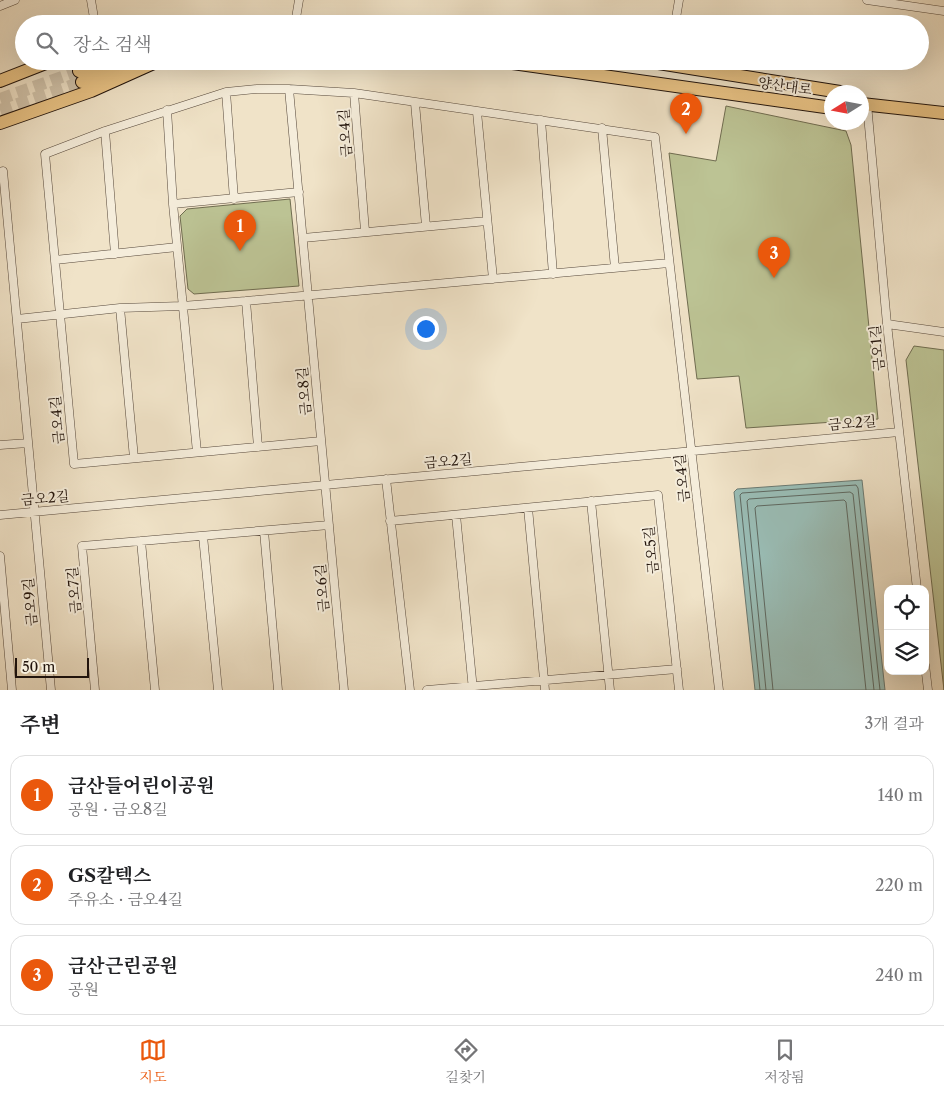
<!DOCTYPE html>
<html lang="ko">
<meta charset="utf-8">
<style>
body{margin:0;font-family:"Libre Caslon Text","Noto Serif KR",serif;background:#f2f2f2;color:#202124}
.controls{position:absolute;right:15px;bottom:15px;display:grid;overflow:hidden;border-radius:10px;box-shadow:0 5px 20px #0002}
.controls button{width:45px;height:45px;display:grid;place-items:center;padding:0;border:0;border-bottom:1px solid #e0e0e0;background:#fff;color:#202124;font:25px sans-serif}
.compass{position:absolute;left:824px;top:85px;width:45px;height:45px;border-radius:50%;background:#fff;box-shadow:0 5px 20px #0002;rotate:259deg}
.scale{position:absolute;left:15px;bottom:12px;width:74px;box-sizing:border-box;padding-left:5px;border:2px solid #22140c;border-top:0;font-size:14px;line-height:18px;white-space:nowrap;color:#22140c;-webkit-text-stroke:4px #f5eddb;paint-order:stroke}
.you{position:absolute;left:425px;top:328px;width:18px;height:18px;margin:-12px;border:4px solid #fff;border-radius:50%;background:#1a73e8;box-shadow:0 0 0 8px #1a73e833}
.badge{display:grid;place-items:center;width:32px;height:32px;border-radius:50%;background:#ea580c;color:#fff;font-size:16px;font-weight:700}
.pin{position:absolute;translate:-50% -41px;filter:drop-shadow(0 1px 2px #0008)}
.pin::after{content:'';position:absolute;top:26px;width:18px;height:15px;background:inherit;clip-path:polygon(0 0,100% 0,50% 100%)}
.list{margin:0;padding:0;list-style:none}
h2{display:flex;justify-content:space-between;align-items:center;height:65px;margin:0;padding:0 20px;font-size:21px}
h2 small{font-size:16px;font-weight:400;color:#757577}
.list li{display:grid;grid-template-columns:32px 1fr auto;gap:15px;align-items:center;box-sizing:border-box;height:80px;margin:0 10px 10px;padding:0 10px;border:1px solid #e0e0e0;border-radius:15px}
.list b{display:block;font-size:19px;white-space:nowrap}
.list p{margin:0;font-size:16px;white-space:nowrap;color:#757577}
.list em{font-size:16px;font-style:normal;color:#757577}
.icon{flex:none;width:28px;height:28px;fill:none;stroke:currentColor;stroke-width:2;stroke-linecap:round;stroke-linejoin:round}
.map{position:relative;flex:none;width:944px;height:690px;overflow:hidden}
.search{position:absolute;background:#fff;box-shadow:0 5px 20px #0002;left:15px;right:15px;top:15px;height:55px;display:flex;align-items:center;gap:12px;box-sizing:border-box;padding:0 18px;border-radius:28px;color:#757577;font-size:19px}
.sheet{height:335px;background:#fff}
nav{display:flex;justify-content:space-around;align-items:center;box-sizing:border-box;height:70px;border-top:1px solid #e0e0e0;background:#fff;font-size:14px;color:#757577}
nav a{display:grid;justify-items:center;gap:2px}
nav .on{color:#ea580c}
.map>svg:first-child{display:block}
.green{fill:#bcc394;stroke:#6f6c50}
.water{fill:#9abeb7;stroke:#6a7a73}
.lines{fill:none;stroke-linecap:round;stroke-linejoin:round}
.shore{stroke:#5e6962;stroke-width:1}
.primary-tunnel{stroke:#d1c4ac;stroke-width:12;stroke-dasharray:12 6;stroke-linecap:butt}
.minor-casing{stroke:#56483b;stroke-width:9}
.primary-casing{stroke:#22140c;stroke-width:14}
.minor{stroke:#f5eddb;stroke-width:8}
.primary{stroke:#e8c284;stroke-width:12}
.labels{text-anchor:middle;dominant-baseline:central;stroke-width:4;stroke-linejoin:round;paint-order:stroke}
.street-label{font-size:14px;fill:#22140c;stroke:#f5eddb}
</style>
<div class="map">
<svg width="944" height="690" viewBox="0 0 944 690">
<rect width="100%" height="100%" fill="#f0e3c8"/>
<filter id="stains"><feTurbulence type="fractalNoise" baseFrequency=".004" numOctaves="4"/><feColorMatrix values="0 0 0 0 .2 0 0 0 0 .09 0 0 0 0 .02 0 0 0 .5 -.17"/></filter>
<radialGradient id="worn" r=".72"><stop offset=".6" stop-color="#630" stop-opacity="0"/><stop offset="1" stop-color="#630" stop-opacity=".3"/></radialGradient>
<!-- green -->
<path class="green" d="M 726,106 L 846,131 L 851,145 L 878,419 L 746,428 L 739,376 L 697,379 L 669,153 L 716,161 Z
M 290,199 L 299,286 L 194,294 L 188,289 L 180,216 L 187,209 Z
M 914,346 L 944,350 L 944,690 L 906,360 Z"/>
<!-- water -->
<path class="water" d="M 862,480 L 885,690 L 755,690 L 734,492 L 737,489 Z"/>
<g class="lines">
<!-- shore -->
<path class="shore" d="M 760,690 L 740,495 L 742,493 L 856,485 L 858,488 L 880,690
M 766,690 L 747,501 L 749,499 L 850,492 L 853,494 L 874,690
M 773,690 L 755,508 L 757,506 L 844,500 L 846,502 L 866,690"/>
<!-- primary-tunnel -->
<path class="primary-tunnel" d="M 0,99 L 79,71
M 0,110 L 82,82"/>
<defs>
<path id="minor" d="M 91,0 L 95,24
M 867,0 L 944,11
M 0,6 L 15,0
M 295,24 L 299,0
M 675,24 L 679,0
M 289,89 L 344,690
M 226,92 L 234,199
M 354,93 L 365,231
M 415,103 L 426,226
M 867,104 L 887,324 L 917,589
M 167,110 L 173,204 L 197,452
M 477,112 L 493,279
M 541,120 L 553,274
M 602,128 L 615,268
M 105,131 L 115,254
M 0,172 L 3,171 L 51,690
M 173,204 L 299,192
M 303,238 L 487,221
M 55,260 L 177,247
M 246,301 L 258,447
M 120,308 L 134,458
M 17,319 L 120,308 L 182,306 L 246,301 L 669,263
M 887,324 L 944,332
M 321,441 L 74,464 L 45,154 L 105,131 L 226,92 L 257,89 L 289,89 L 354,93 L 655,137 L 719,690
M 0,445 L 28,443
M 386,479 L 410,690
M 591,501 L 610,690
M 528,508 L 545,690
M 0,515 L 899,432
M 456,515 L 473,690
M 390,521 L 658,495 L 679,690
M 264,531 L 278,690
M 203,536 L 218,690
M 141,541 L 155,690
M 0,556 L 12,690
M 925,665 L 928,690
M 95,690 L 82,546 L 329,525
M 427,690 L 677,669"/>
<path id="primary" d="M 256,24 L 295,22 L 312,24
M 497,61 L 832,108
M 646,61 L 840,92
M 79,71 L 104,61
M 0,81 L 51,61
M 82,82 L 134,61
M 862,104 L 944,113
M 0,123 L 91,91 L 158,61"/>
</defs>
<!-- minor casing -->
<use href="#minor" class="minor-casing"/>
<!-- primary casing -->
<use href="#primary" class="primary-casing"/>
<!-- minor -->
<use href="#minor" class="minor"/>
<!-- primary -->
<use href="#primary" class="primary"/>
</g>
<g class="labels">
<!-- street labels -->
<g class="street-label">
<text transform="translate(785 86) rotate(8)">양산대로</text>
<text transform="translate(345 133) rotate(-94)">금오4길</text>
<text transform="translate(877 348) rotate(-96)">금오1길</text>
<text transform="translate(304 391) rotate(-95)">금오8길</text>
<text transform="translate(57 420) rotate(-95)">금오4길</text>
<text transform="translate(852 423) rotate(-5)">금오2길</text>
<text transform="translate(448 461) rotate(-5)">금오2길</text>
<text transform="translate(682 478) rotate(-96)">금오4길</text>
<text transform="translate(45 498) rotate(-5)">금오2길</text>
<text transform="translate(651 550) rotate(-96)">금오5길</text>
<text transform="translate(322 588) rotate(-95)">금오6길</text>
<text transform="translate(74 590) rotate(-95)">금오7길</text>
<text transform="translate(30 602) rotate(-95)">금오9길</text>
</g>
</g>
<rect width="100%" height="100%" filter="url(#stains)"/>
<rect width="100%" height="100%" fill="url(#worn)"/>
</svg>
<div class="controls">
<button><svg class="icon" aria-label="locate" viewBox="0 0 24 24"><circle cx="12" cy="12" r="6"/><path d="M12 2v4M12 18v4M2 12h4M18 12h4"/></svg></button>
<button><svg class="icon" aria-label="layers" viewBox="0 0 24 24"><path d="M12 4l9 5-9 5-9-5zM3 14l9 5 9-5"/></svg></button>
</div>
<svg class="compass" viewBox="-18 -18 36 36"><path d="M0-13l5 13h-10z" fill="#e53935"/><path d="M0 13l5-13h-10z" fill="#757577"/></svg>
<div class="scale">50 m</div>
<div class="you"></div>
<div class="pin badge" style="left:240px;top:251px">1</div>
<div class="pin badge" style="left:686px;top:134px">2</div>
<div class="pin badge" style="left:774px;top:278px">3</div>
<div class="search"><svg class="icon" aria-label="search" viewBox="0 0 24 24"><circle cx="10" cy="10" r="6"/><path d="M15 15l6 6"/></svg>장소 검색</div>
</div>
<section class="sheet">
<h2>주변<small>3개 결과</small></h2>
<ul class="list">
<li><span class="badge">1</span><div><b>금산들어린이공원</b><p>공원 · 금오8길</p></div><em>140 m</em></li>
<li><span class="badge">2</span><div><b>GS칼텍스</b><p>주유소 · 금오4길</p></div><em>220 m</em></li>
<li><span class="badge">3</span><div><b>금산근린공원</b><p>공원</p></div><em>240 m</em></li>
</ul>
</section>
<nav>
<a class="on"><svg class="icon" aria-label="map" viewBox="0 0 24 24"><path d="M3 6l6-2 6 2 6-2v14l-6 2-6-2-6 2zM9 4v14M15 6v14"/></svg>지도</a>
<a><svg class="icon" aria-label="directions" viewBox="0 0 24 24"><path d="M12 3l9 9-9 9-9-9zM9 14v-3h6M13 9l2 2-2 2"/></svg>길찾기</a>
<a><svg class="icon" aria-label="saved" viewBox="0 0 24 24"><path d="M7 4h10v16l-5-4-5 4z"/></svg>저장됨</a>
</nav>
